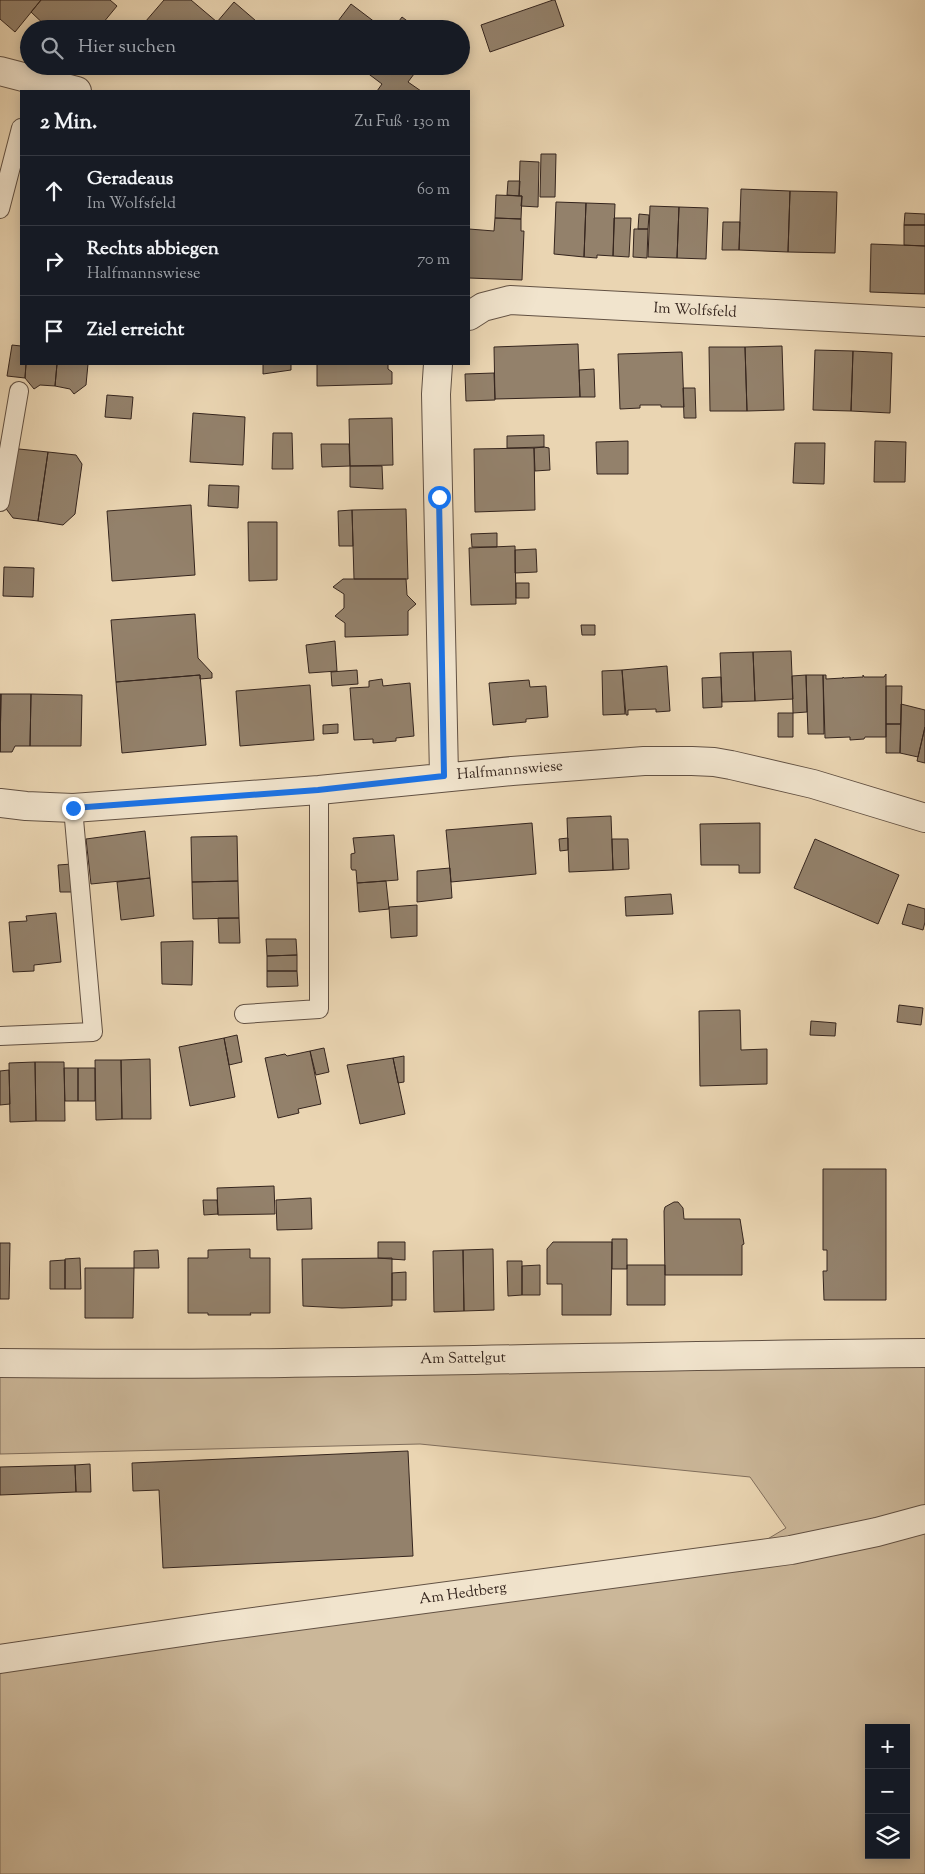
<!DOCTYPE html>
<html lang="de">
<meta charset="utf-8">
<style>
body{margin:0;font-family:"Sorts Mill Goudy",serif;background:#20242c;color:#f1f3f6}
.controls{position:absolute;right:15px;bottom:15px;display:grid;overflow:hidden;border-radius:0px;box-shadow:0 2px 12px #0003}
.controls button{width:45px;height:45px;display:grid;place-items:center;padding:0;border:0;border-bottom:1px solid #363941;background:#171b24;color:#f1f3f6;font:25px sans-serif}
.stop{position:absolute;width:15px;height:15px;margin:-11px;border:4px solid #1a73e8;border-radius:50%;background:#fff}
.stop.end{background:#1a73e8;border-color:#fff;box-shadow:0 1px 5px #0008}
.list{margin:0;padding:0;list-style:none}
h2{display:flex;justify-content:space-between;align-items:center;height:65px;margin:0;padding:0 20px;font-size:21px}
h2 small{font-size:16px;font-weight:400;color:#9ea1a6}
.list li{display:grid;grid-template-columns:32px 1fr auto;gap:15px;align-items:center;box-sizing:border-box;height:70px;padding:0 20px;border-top:1px solid #363941}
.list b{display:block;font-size:19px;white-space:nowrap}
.list p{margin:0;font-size:16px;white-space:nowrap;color:#9ea1a6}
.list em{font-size:16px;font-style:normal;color:#9ea1a6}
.icon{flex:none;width:28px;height:28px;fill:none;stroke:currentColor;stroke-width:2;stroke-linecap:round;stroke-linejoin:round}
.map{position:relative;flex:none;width:925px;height:1874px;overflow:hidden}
.search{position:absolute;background:#171b24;box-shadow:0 2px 12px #0003;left:20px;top:20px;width:450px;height:55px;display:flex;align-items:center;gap:12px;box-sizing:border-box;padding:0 18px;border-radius:28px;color:#9ea1a6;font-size:19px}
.panel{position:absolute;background:#171b24;box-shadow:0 2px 12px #0003;left:20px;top:90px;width:450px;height:275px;border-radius:0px}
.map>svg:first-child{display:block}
.green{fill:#cbb799;stroke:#806e5c;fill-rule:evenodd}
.building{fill:#93816b;stroke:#35251e}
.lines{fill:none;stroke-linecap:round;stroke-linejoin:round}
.lane-casing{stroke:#625143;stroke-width:20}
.street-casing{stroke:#625143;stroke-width:30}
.lane{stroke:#f1e4cd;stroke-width:18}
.street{stroke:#f1e4cd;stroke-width:28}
.route{stroke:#1a73e8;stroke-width:6}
.labels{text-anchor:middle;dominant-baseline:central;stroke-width:4;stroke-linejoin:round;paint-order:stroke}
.street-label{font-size:15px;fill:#35251e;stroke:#f1e4cd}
</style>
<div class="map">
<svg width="925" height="1874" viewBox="0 0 925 1874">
<rect width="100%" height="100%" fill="#ead5b2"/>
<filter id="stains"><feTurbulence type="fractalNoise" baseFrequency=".004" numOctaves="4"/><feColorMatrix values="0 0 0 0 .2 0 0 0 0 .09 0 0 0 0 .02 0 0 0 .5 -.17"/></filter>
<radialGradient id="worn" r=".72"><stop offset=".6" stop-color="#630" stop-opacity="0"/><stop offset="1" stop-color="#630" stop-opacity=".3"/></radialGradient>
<!-- green -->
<path class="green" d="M 738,1366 L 925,1367 L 925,1874 L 0,1874 L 0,1669 L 719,1568 L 786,1528 L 750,1477 L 420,1444 L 0,1454 L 0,1375 ZM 869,1728 L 906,1728 L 906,1855 L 869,1855 Z"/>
<!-- building -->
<path class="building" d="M 0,0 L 41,0 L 15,32 L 0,19 Z
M 41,0 L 110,0 L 117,6 L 98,29 L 49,29 L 31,12 Z
M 164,0 L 191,0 L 217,22 L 234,2 L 263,27 L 139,29 Z
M 553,0 L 555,0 L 564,26 L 490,52 L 481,25 Z
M 351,4 L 384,29 L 332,29 Z
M 402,17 L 418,29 L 393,29 Z
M 215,66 L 230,66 L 224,74 Z
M 358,66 L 420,66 L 408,82 L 421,91 L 377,91 L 382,84 Z
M 541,154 L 556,154 L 555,197 L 540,197 Z
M 520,161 L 539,162 L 538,207 L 521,206 L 522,196 L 519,196 Z
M 508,181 L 520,181 L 519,196 L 507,195 Z
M 741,189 L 790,191 L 788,252 L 739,250 Z
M 790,191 L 837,192 L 835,253 L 788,252 Z
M 496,195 L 522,196 L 521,219 L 495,218 Z
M 556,202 L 586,203 L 584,257 L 554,254 Z
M 586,203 L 615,204 L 613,256 L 597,255 L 597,258 L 584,257 Z
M 650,206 L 679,207 L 677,258 L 648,257 Z
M 679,207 L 708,208 L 706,259 L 677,258 Z
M 905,213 L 925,214 L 925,225 L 904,225 Z
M 639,214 L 649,215 L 648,229 L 638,229 Z
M 495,218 L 521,219 L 521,231 L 524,231 L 522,280 L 469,278 L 469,229 L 494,231 Z
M 614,218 L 631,218 L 629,257 L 613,256 Z
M 723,222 L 740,222 L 739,250 L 722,250 Z
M 904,225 L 925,225 L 925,246 L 904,245 Z
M 634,229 L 648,229 L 647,258 L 633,257 Z
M 871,244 L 925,246 L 925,294 L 870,292 Z
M 578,344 L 580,397 L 495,399 L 494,347 Z
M 12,345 L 21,346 L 21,364 L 26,364 L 25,378 L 7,376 Z
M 782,346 L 784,410 L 747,411 L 745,347 Z
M 709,347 L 745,347 L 747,411 L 710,411 Z
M 815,350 L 853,351 L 851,411 L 813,410 Z
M 853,351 L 892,353 L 890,413 L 851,411 Z
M 682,352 L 684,407 L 661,407 L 661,405 L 640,405 L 640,408 L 620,409 L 618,354 Z
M 26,364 L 57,364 L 55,386 L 40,385 L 34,389 L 25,378 Z
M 57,364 L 88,364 L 86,385 L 74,394 L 70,389 L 55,386 Z
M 263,364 L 291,364 L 291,370 L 263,374 Z
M 317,364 L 388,364 L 388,369 L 392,372 L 392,384 L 317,386 Z
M 594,369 L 595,397 L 580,397 L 579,370 Z
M 494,373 L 495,400 L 466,401 L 465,374 Z
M 683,388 L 695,388 L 696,418 L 684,418 Z
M 107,395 L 133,397 L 131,419 L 105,417 Z
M 193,413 L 245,417 L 243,465 L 190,462 Z
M 392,418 L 393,465 L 350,466 L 349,419 Z
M 273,433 L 292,433 L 293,469 L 272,469 Z
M 544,435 L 544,447 L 507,448 L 507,436 Z
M 628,441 L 628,474 L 597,474 L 596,442 Z
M 875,441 L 906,442 L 905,482 L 874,482 Z
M 795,443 L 825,443 L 824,484 L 793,483 Z
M 321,444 L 349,444 L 350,466 L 322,467 Z
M 544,447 L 549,448 L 550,470 L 535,471 L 534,448 Z
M 534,448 L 535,510 L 475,512 L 474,449 Z
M 19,449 L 48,452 L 38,521 L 13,518 L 4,506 L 11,455 Z
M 48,452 L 76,455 L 82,464 L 75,514 L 63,525 L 38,521 Z
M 350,466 L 382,466 L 383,489 L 350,487 Z
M 209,485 L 239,486 L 238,508 L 208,506 Z
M 191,505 L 195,575 L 112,581 L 107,511 Z
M 406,509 L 408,579 L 354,579 L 352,510 Z
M 352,510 L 353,546 L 339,546 L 338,511 Z
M 248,522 L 277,522 L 277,580 L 249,581 Z
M 497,533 L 497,547 L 472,547 L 471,534 Z
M 515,546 L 516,604 L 471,605 L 469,548 Z
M 536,549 L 537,572 L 515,573 L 515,550 Z
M 4,567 L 34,568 L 33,597 L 3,596 Z
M 343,579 L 406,579 L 407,595 L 416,604 L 408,611 L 408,635 L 345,637 L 345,623 L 335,616 L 344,608 L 344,594 L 333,587 Z
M 516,583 L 529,583 L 529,598 L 516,598 Z
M 195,614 L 198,658 L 212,673 L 212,678 L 200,679 L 200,675 L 116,682 L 111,620 Z
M 581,625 L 595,625 L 595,635 L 582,635 Z
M 335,641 L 337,671 L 309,673 L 306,645 Z
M 791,651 L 793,699 L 755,701 L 753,652 Z
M 753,652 L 755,701 L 722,702 L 720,653 Z
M 667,666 L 670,711 L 656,712 L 656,709 L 628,710 L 628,715 L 626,715 L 622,670 Z
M 357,670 L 358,684 L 332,686 L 331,672 Z
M 622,670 L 625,714 L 603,715 L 602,671 Z
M 886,674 L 886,737 L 865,737 L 864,739 L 850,740 L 850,737 L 825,738 L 823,675 L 826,675 L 826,679 L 843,678 L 843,677 L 844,678 L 863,677 L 863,675 L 864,677 L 884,677 Z
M 200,675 L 206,745 L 122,753 L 116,682 Z
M 806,675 L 823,675 L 824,734 L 808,734 Z
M 806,675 L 807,712 L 793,713 L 792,676 Z
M 721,677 L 722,707 L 703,708 L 702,678 Z
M 382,679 L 383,686 L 410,683 L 414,736 L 396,738 L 396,741 L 373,743 L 373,739 L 354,740 L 350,688 L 369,687 L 369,681 Z
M 529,680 L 530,687 L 546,686 L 548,717 L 526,719 L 526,722 L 493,725 L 489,683 Z
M 310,685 L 314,740 L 240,746 L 236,691 Z
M 886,686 L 902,686 L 901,724 L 886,724 Z
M 0,694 L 1,694 L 0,752 Z
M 1,694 L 31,694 L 30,746 L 15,746 L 12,752 L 0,752 Z
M 31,694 L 82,695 L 81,746 L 30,746 Z
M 901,704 L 925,710 L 925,727 L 918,757 L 900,753 Z
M 778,713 L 793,713 L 793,737 L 778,737 Z
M 338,724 L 338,733 L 323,734 L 323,725 Z
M 886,724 L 901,724 L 900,753 L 886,753 Z
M 925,727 L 925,763 L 917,761 Z
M 611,816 L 613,870 L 569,872 L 567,818 Z
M 532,823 L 536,874 L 451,882 L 446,830 Z
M 760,823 L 760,873 L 739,873 L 739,865 L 701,865 L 700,824 Z
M 145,831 L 150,878 L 91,884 L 86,839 Z
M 394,835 L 398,880 L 357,883 L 356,870 L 352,870 L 351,868 L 351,854 L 355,853 L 353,838 Z
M 237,836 L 238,881 L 192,882 L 191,837 Z
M 568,838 L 568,850 L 560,851 L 559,839 Z
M 612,839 L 628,839 L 629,869 L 613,870 Z
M 815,839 L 899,875 L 878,924 L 794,888 Z
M 72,864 L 74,892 L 60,892 L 58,865 Z
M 450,868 L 452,898 L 417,902 L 417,871 Z
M 150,878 L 154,916 L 121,920 L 117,882 Z
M 238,881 L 239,918 L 193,919 L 192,882 Z
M 386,881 L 389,909 L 359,912 L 357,883 Z
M 671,894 L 673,914 L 626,916 L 625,897 Z
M 908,904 L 925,909 L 925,922 L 923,930 L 902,924 Z
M 417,905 L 417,936 L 391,938 L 389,907 Z
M 56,913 L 61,962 L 34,965 L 34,971 L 13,972 L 9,922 L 27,921 L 26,916 Z
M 218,918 L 239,918 L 240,943 L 219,943 Z
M 266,939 L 296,939 L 297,955 L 267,956 Z
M 193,941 L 192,985 L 162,984 L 161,942 Z
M 297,955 L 297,971 L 267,971 L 267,956 Z
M 267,971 L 297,971 L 298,986 L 267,987 Z
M 899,1005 L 923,1008 L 921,1025 L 897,1022 Z
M 740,1010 L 741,1050 L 767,1049 L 767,1084 L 700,1086 L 699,1011 Z
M 811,1021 L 836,1023 L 835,1036 L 810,1035 Z
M 237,1035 L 242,1062 L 229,1065 L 224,1038 Z
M 224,1038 L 235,1097 L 190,1106 L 179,1047 Z
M 324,1048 L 329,1072 L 316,1075 L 310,1051 Z
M 310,1051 L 321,1104 L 298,1109 L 299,1113 L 278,1118 L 265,1058 L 285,1054 L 287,1056 Z
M 404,1056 L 404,1082 L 398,1083 L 393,1058 Z
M 393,1058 L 405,1114 L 360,1124 L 347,1065 Z
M 150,1059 L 151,1119 L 122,1119 L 121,1060 Z
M 95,1060 L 121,1060 L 122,1119 L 96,1120 Z
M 35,1062 L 64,1062 L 65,1121 L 36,1121 Z
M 35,1062 L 36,1121 L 10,1122 L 9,1063 Z
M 64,1068 L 78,1068 L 78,1101 L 65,1101 Z
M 78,1068 L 95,1068 L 95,1101 L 78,1101 Z
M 9,1070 L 10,1104 L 0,1105 L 0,1071 Z
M 823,1169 L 886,1169 L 886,1300 L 824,1300 L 823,1271 L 827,1271 L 827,1250 L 823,1250 Z
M 274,1186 L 275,1214 L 218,1215 L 217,1188 Z
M 311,1198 L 312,1229 L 277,1230 L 276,1200 Z
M 203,1200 L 217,1200 L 218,1214 L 204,1215 Z
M 674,1202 L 678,1202 L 683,1208 L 684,1219 L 740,1219 L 744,1244 L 742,1245 L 742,1275 L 665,1275 L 664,1211 L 665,1207 Z
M 612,1239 L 627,1239 L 627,1269 L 612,1269 Z
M 378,1242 L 405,1242 L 405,1260 L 378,1258 Z
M 553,1242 L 612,1242 L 611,1315 L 562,1315 L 562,1284 L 547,1284 L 547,1249 Z
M 0,1243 L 10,1243 L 9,1299 L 0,1299 Z
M 250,1249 L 250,1258 L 270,1258 L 270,1313 L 250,1313 L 251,1315 L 208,1315 L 208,1313 L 188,1313 L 188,1258 L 208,1258 L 208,1250 Z
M 493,1249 L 494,1310 L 464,1311 L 463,1250 Z
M 158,1250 L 159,1268 L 134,1268 L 134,1251 Z
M 463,1250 L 464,1311 L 434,1312 L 433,1251 Z
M 80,1258 L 81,1289 L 65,1289 L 65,1259 Z
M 392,1258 L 392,1306 L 342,1308 L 303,1306 L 302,1259 Z
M 65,1260 L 65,1289 L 50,1289 L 50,1261 Z
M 507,1261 L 522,1261 L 522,1295 L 508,1296 Z
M 540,1265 L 540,1295 L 522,1295 L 522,1266 Z
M 627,1265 L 665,1265 L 665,1305 L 627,1305 Z
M 85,1268 L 134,1268 L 133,1318 L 85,1318 Z
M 406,1272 L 406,1300 L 392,1300 L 392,1273 Z
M 408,1451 L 413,1556 L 163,1568 L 159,1490 L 133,1491 L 132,1463 Z
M 90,1464 L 91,1492 L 76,1492 L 75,1465 Z
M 75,1465 L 76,1492 L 0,1495 L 0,1467 Z"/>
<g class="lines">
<defs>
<path id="lane" d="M 0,209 L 21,128
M 0,502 L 19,391
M 244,1014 L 319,1009 L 319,790
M 0,1036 L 93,1032 L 73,808"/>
<path id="street" d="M 0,71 L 77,91
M 469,316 L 483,307 L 510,300 L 925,322
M 438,364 L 436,394 L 444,776
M 0,803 L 26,806 L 73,808 L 319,790 L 512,771 L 644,761 L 692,761 L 714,762 L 731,765 L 813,784 L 925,818
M 0,1363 C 308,1367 617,1355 925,1353
M 0,1659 L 216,1627 L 791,1550 L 877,1532 L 925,1519"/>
</defs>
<!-- lane casing -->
<use href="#lane" class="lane-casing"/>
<!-- street casing -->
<use href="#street" class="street-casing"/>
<!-- lane -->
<use href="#lane" class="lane"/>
<!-- street -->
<use href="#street" class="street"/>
</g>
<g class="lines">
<!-- route -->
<path class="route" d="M 73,808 L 318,790 L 444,776 L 439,497"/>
</g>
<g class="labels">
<!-- street labels -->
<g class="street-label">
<text transform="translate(695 311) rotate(3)">Im Wolfsfeld</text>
<text transform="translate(510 771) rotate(-5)">Halfmannswiese</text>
<text transform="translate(463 1359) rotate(-1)">Am Sattelgut</text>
<text transform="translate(463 1594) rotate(-8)">Am Hedtberg</text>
</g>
</g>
<rect width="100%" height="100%" filter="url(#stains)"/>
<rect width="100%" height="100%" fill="url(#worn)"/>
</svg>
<div class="controls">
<button>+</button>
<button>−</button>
<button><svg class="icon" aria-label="layers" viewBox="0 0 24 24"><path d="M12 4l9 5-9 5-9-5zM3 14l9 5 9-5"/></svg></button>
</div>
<div class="stop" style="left:439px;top:497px"></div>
<div class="stop end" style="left:73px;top:808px"></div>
<div class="search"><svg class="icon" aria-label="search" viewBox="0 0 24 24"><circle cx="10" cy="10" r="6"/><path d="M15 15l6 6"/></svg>Hier suchen</div>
<section class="panel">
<h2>2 Min.<small>Zu Fuß · 130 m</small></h2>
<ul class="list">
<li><svg class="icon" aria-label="ahead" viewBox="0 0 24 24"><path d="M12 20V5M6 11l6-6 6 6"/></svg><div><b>Geradeaus</b><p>Im Wolfsfeld</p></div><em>60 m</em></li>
<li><svg class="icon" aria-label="right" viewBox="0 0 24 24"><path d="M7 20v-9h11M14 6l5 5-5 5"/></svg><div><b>Rechts abbiegen</b><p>Halfmannswiese</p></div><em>70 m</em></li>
<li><svg class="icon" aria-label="arrive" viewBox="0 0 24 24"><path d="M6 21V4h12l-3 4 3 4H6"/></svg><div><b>Ziel erreicht</b></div></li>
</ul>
</section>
</div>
